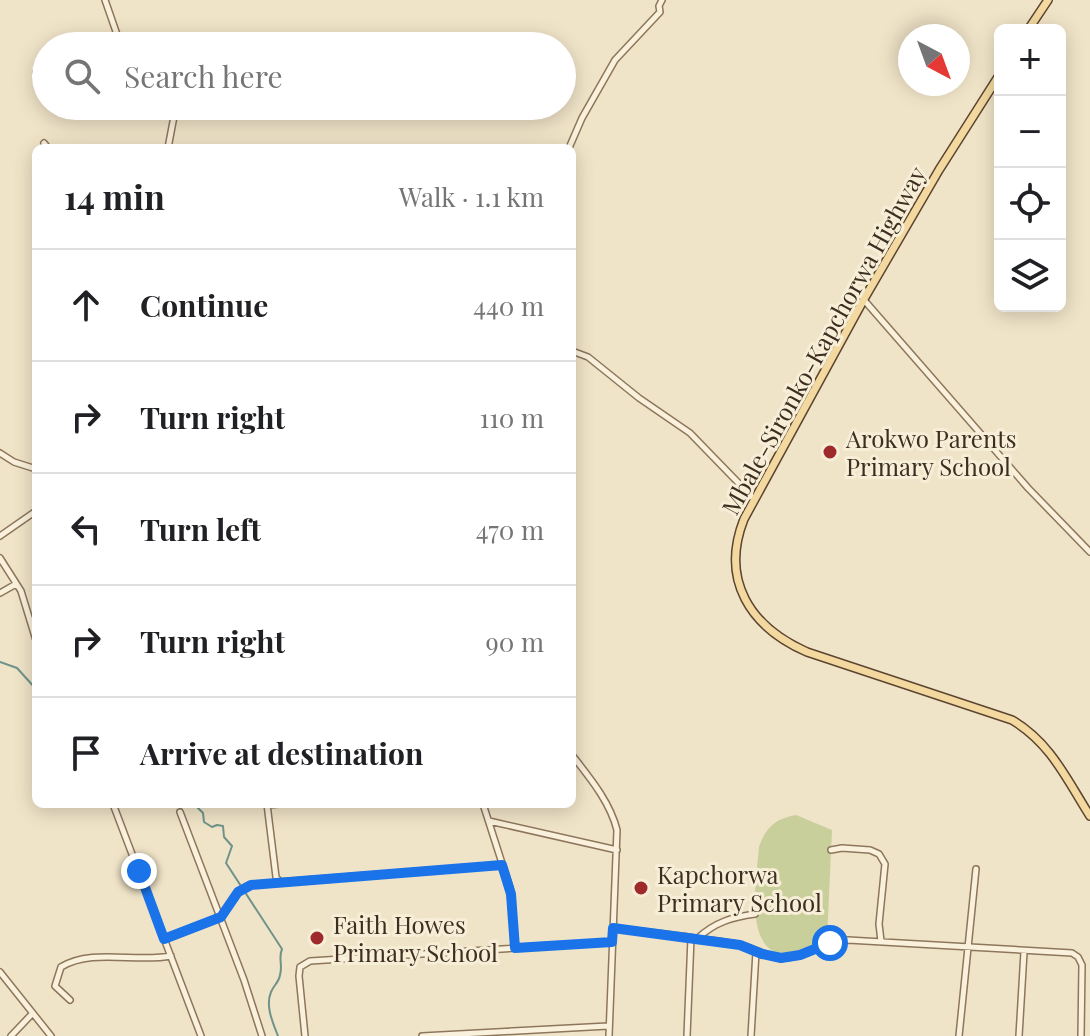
<!DOCTYPE html>
<meta charset="utf-8">
<style>
body{margin:0;font-family:"Playfair Display",serif;background:#f6f6f6;color:#202124}
.controls{position:absolute;right:24px;top:24px;display:grid;overflow:hidden;border-radius:12px;box-shadow:0 4px 20px #0003}
.controls button{width:72px;height:72px;display:grid;place-items:center;padding:0;border:0;border-bottom:2px solid #e0e0e0;background:#fff;color:#202124;font:40px sans-serif}
.compass{position:absolute;left:898px;top:24px;width:72px;height:72px;border-radius:50%;background:#fff;box-shadow:0 4px 20px #0003;rotate:139deg}
.stop{position:absolute;width:24px;height:24px;margin:-18px;border:6px solid #1a73e8;border-radius:50%;background:#fff}
.stop.end{background:#1a73e8;border-color:#fff;box-shadow:0 2px 8px #0008}
.list{margin:0;padding:0;list-style:none}
h2{display:flex;justify-content:space-between;align-items:center;height:104px;margin:0;padding:0 32px;font-size:34px}
h2 small{font-size:26px;font-weight:400;color:#757577}
.list li{display:grid;grid-template-columns:52px 1fr auto;gap:24px;align-items:center;box-sizing:border-box;height:112px;padding:0 32px;border-top:2px solid #e0e0e0}
.list b{display:block;font-size:30px;white-space:nowrap}
.list em{font-size:26px;font-style:normal;color:#757577}
.icon{flex:none;width:44px;height:44px;fill:none;stroke:currentColor;stroke-width:2;stroke-linecap:round;stroke-linejoin:round}
.map{position:relative;flex:none;width:1090px;height:1036px;overflow:hidden}
.search{position:absolute;background:#fff;box-shadow:0 4px 20px #0003;left:32px;top:32px;width:544px;height:88px;display:flex;align-items:center;gap:20px;box-sizing:border-box;padding:0 28px;border-radius:44px;color:#757577;font-size:30px}
.panel{position:absolute;background:#fff;box-shadow:0 4px 20px #0003;left:32px;top:144px;width:544px;height:664px;border-radius:12px}
.map>svg:first-child{display:block}
.green{fill:#c9cf9b}
.lines{fill:none;stroke-linecap:round;stroke-linejoin:round}
.stream{stroke:#6f938a;stroke-width:2}
.minor-casing{stroke:#8d765c;stroke-width:8}
.major-casing{stroke:#5b4430;stroke-width:10}
.minor{stroke:#faf1dc;stroke-width:5}
.major{stroke:#f3d9a0;stroke-width:7}
.route{stroke:#1a73e8;stroke-width:10}
.poi-dot{fill:#9e2a2b;stroke:#f7eed8;stroke-width:3}
.labels{text-anchor:middle;dominant-baseline:central;stroke-width:6;stroke-linejoin:round;paint-order:stroke}
.street-label{font-size:24px;fill:#3d2e20;stroke:#f7eed8}
.poi-label{font-size:24px;fill:#3d2e20;stroke:#f7eed8;text-anchor:start}
</style>
<div class="map">
<svg width="1090" height="1036" viewBox="0 0 1090 1036">
<rect width="100%" height="100%" fill="#f0e4c8"/>
<!-- green -->
<path class="green" d="M 796,815 L 832,830 L 827,940 C 816,945 803,953 791,954 C 741,959 757,876 759,847 C 765,828 776,818 796,815 Z"/>
<g class="lines">
<!-- stream -->
<path class="stream" d="M 0,662 L 17,668 L 36,689
M 194,804 L 203,813 L 204,822 L 212,827 L 217,825 L 223,826 L 224,837 L 232,846 L 226,863 L 282,949 C 278,958 283,965 280,975 C 279,982 274,985 271,992 C 265,1006 273,1023 278,1036"/>
<defs>
<path id="minor" d="M 105,0 L 121,46
M 36,72 L 46,77
M 44,143 L 48,148
M 168,148 L 175,111 L 172,106
M 569,148 L 582,118 L 615,60 L 660,12 L 659,6 L 662,0
M 864,300 L 1028,488 L 1090,552
M 572,351 L 588,357 L 639,398 L 690,433 L 754,499
M 0,453 L 14,462 L 36,469
M 0,536 L 36,511
M 0,558 L 21,591 L 36,640
M 0,593 L 16,584
M 572,755 C 590,778 610,802 617,830 L 609,1036
M 113,804 L 201,1036
M 267,804 L 276,877 L 280,882 L 502,865
M 483,804 L 510,888 L 515,948
M 267,805 L 279,804
M 180,812 L 244,980 L 262,1036
M 489,821 L 617,850
M 831,850 L 842,848 L 870,850 L 879,854 L 885,864 L 879,924 L 881,941
M 613,928 C 654,933 696,937 736,944 C 753,947 766,957 783,958 C 806,958 825,941 848,940 L 1072,953 L 1078,957 L 1082,965 L 1081,1036
M 698,938 C 715,922 733,917 755,914
M 164,939 L 221,917 L 238,892 L 251,885 L 280,882
M 0,972 L 51,1036
M 70,1000 L 55,986 L 61,967 C 92,948 136,963 171,956
M 11,1036 L 32,1014
M 305,1036 L 299,976 L 300,967 L 310,961 L 612,942
M 422,1036 L 608,1026
M 687,1036 L 691,938
M 751,1036 L 756,952
M 959,1036 L 976,869
M 1019,1036 L 1024,952"/>
<path id="major" d="M 1028,30 L 1048,0
M 1000,74 L 939,170 L 864,299 L 744,519 C 720,580 750,627 807,652 L 1012,720 C 1051,743 1067,780 1090,816"/>
</defs>
<!-- minor casing -->
<use href="#minor" class="minor-casing"/>
<!-- major casing -->
<use href="#major" class="major-casing"/>
<!-- minor -->
<use href="#minor" class="minor"/>
<!-- major -->
<use href="#major" class="major"/>
</g>
<g class="lines">
<!-- route -->
<path class="route" d="M 139,871 L 164,939 L 221,917 L 238,892 L 251,885 L 502,865 L 511,894 L 515,948 L 612,942 L 613,928 L 740,945 L 762,954 L 781,958 L 800,955 L 830,943"/>
</g>
<!-- markers -->
<g class="poi-dot">
<circle cx="830" cy="452" r="8"/>
<circle cx="641" cy="888" r="8"/>
<circle cx="317" cy="938" r="8"/>
</g>
<g class="labels">
<!-- street labels -->
<g class="street-label">
<text transform="translate(823 340) rotate(-61)">Mbale-Sironko-Kapchorwa Highway</text>
</g>
<!-- poi labels -->
<g class="poi-label">
<text x="846" y="438">Arokwo Parents<tspan x="846" dy="28">Primary School</tspan></text>
<text x="657" y="874">Kapchorwa<tspan x="657" dy="28">Primary School</tspan></text>
<text x="333" y="924">Faith Howes<tspan x="333" dy="28">Primary School</tspan></text>
</g>
</g>
</svg>
<div class="controls">
<button>+</button>
<button>−</button>
<button><svg class="icon" aria-label="locate" viewBox="0 0 24 24"><circle cx="12" cy="12" r="6"/><path d="M12 2v4M12 18v4M2 12h4M18 12h4"/></svg></button>
<button><svg class="icon" aria-label="layers" viewBox="0 0 24 24"><path d="M12 4l9 5-9 5-9-5zM3 14l9 5 9-5"/></svg></button>
</div>
<svg class="compass" viewBox="-18 -18 36 36"><path d="M0-13l5 13h-10z" fill="#e53935"/><path d="M0 13l5-13h-10z" fill="#757577"/></svg>
<div class="stop" style="left:830px;top:943px"></div>
<div class="stop end" style="left:139px;top:871px"></div>
<div class="search"><svg class="icon" aria-label="search" viewBox="0 0 24 24"><circle cx="10" cy="10" r="6"/><path d="M15 15l6 6"/></svg>Search here</div>
<section class="panel">
<h2>14 min<small>Walk · 1.1 km</small></h2>
<ul class="list">
<li><svg class="icon" aria-label="ahead" viewBox="0 0 24 24"><path d="M12 20V5M6 11l6-6 6 6"/></svg><div><b>Continue</b></div><em>440 m</em></li>
<li><svg class="icon" aria-label="right" viewBox="0 0 24 24"><path d="M7 20v-9h11M14 6l5 5-5 5"/></svg><div><b>Turn right</b></div><em>110 m</em></li>
<li><svg class="icon" aria-label="left" viewBox="0 0 24 24"><path d="M17 20v-9H6M10 6l-5 5 5 5"/></svg><div><b>Turn left</b></div><em>470 m</em></li>
<li><svg class="icon" aria-label="right" viewBox="0 0 24 24"><path d="M7 20v-9h11M14 6l5 5-5 5"/></svg><div><b>Turn right</b></div><em>90 m</em></li>
<li><svg class="icon" aria-label="arrive" viewBox="0 0 24 24"><path d="M6 21V4h12l-3 4 3 4H6"/></svg><div><b>Arrive at destination</b></div></li>
</ul>
</section>
</div>
